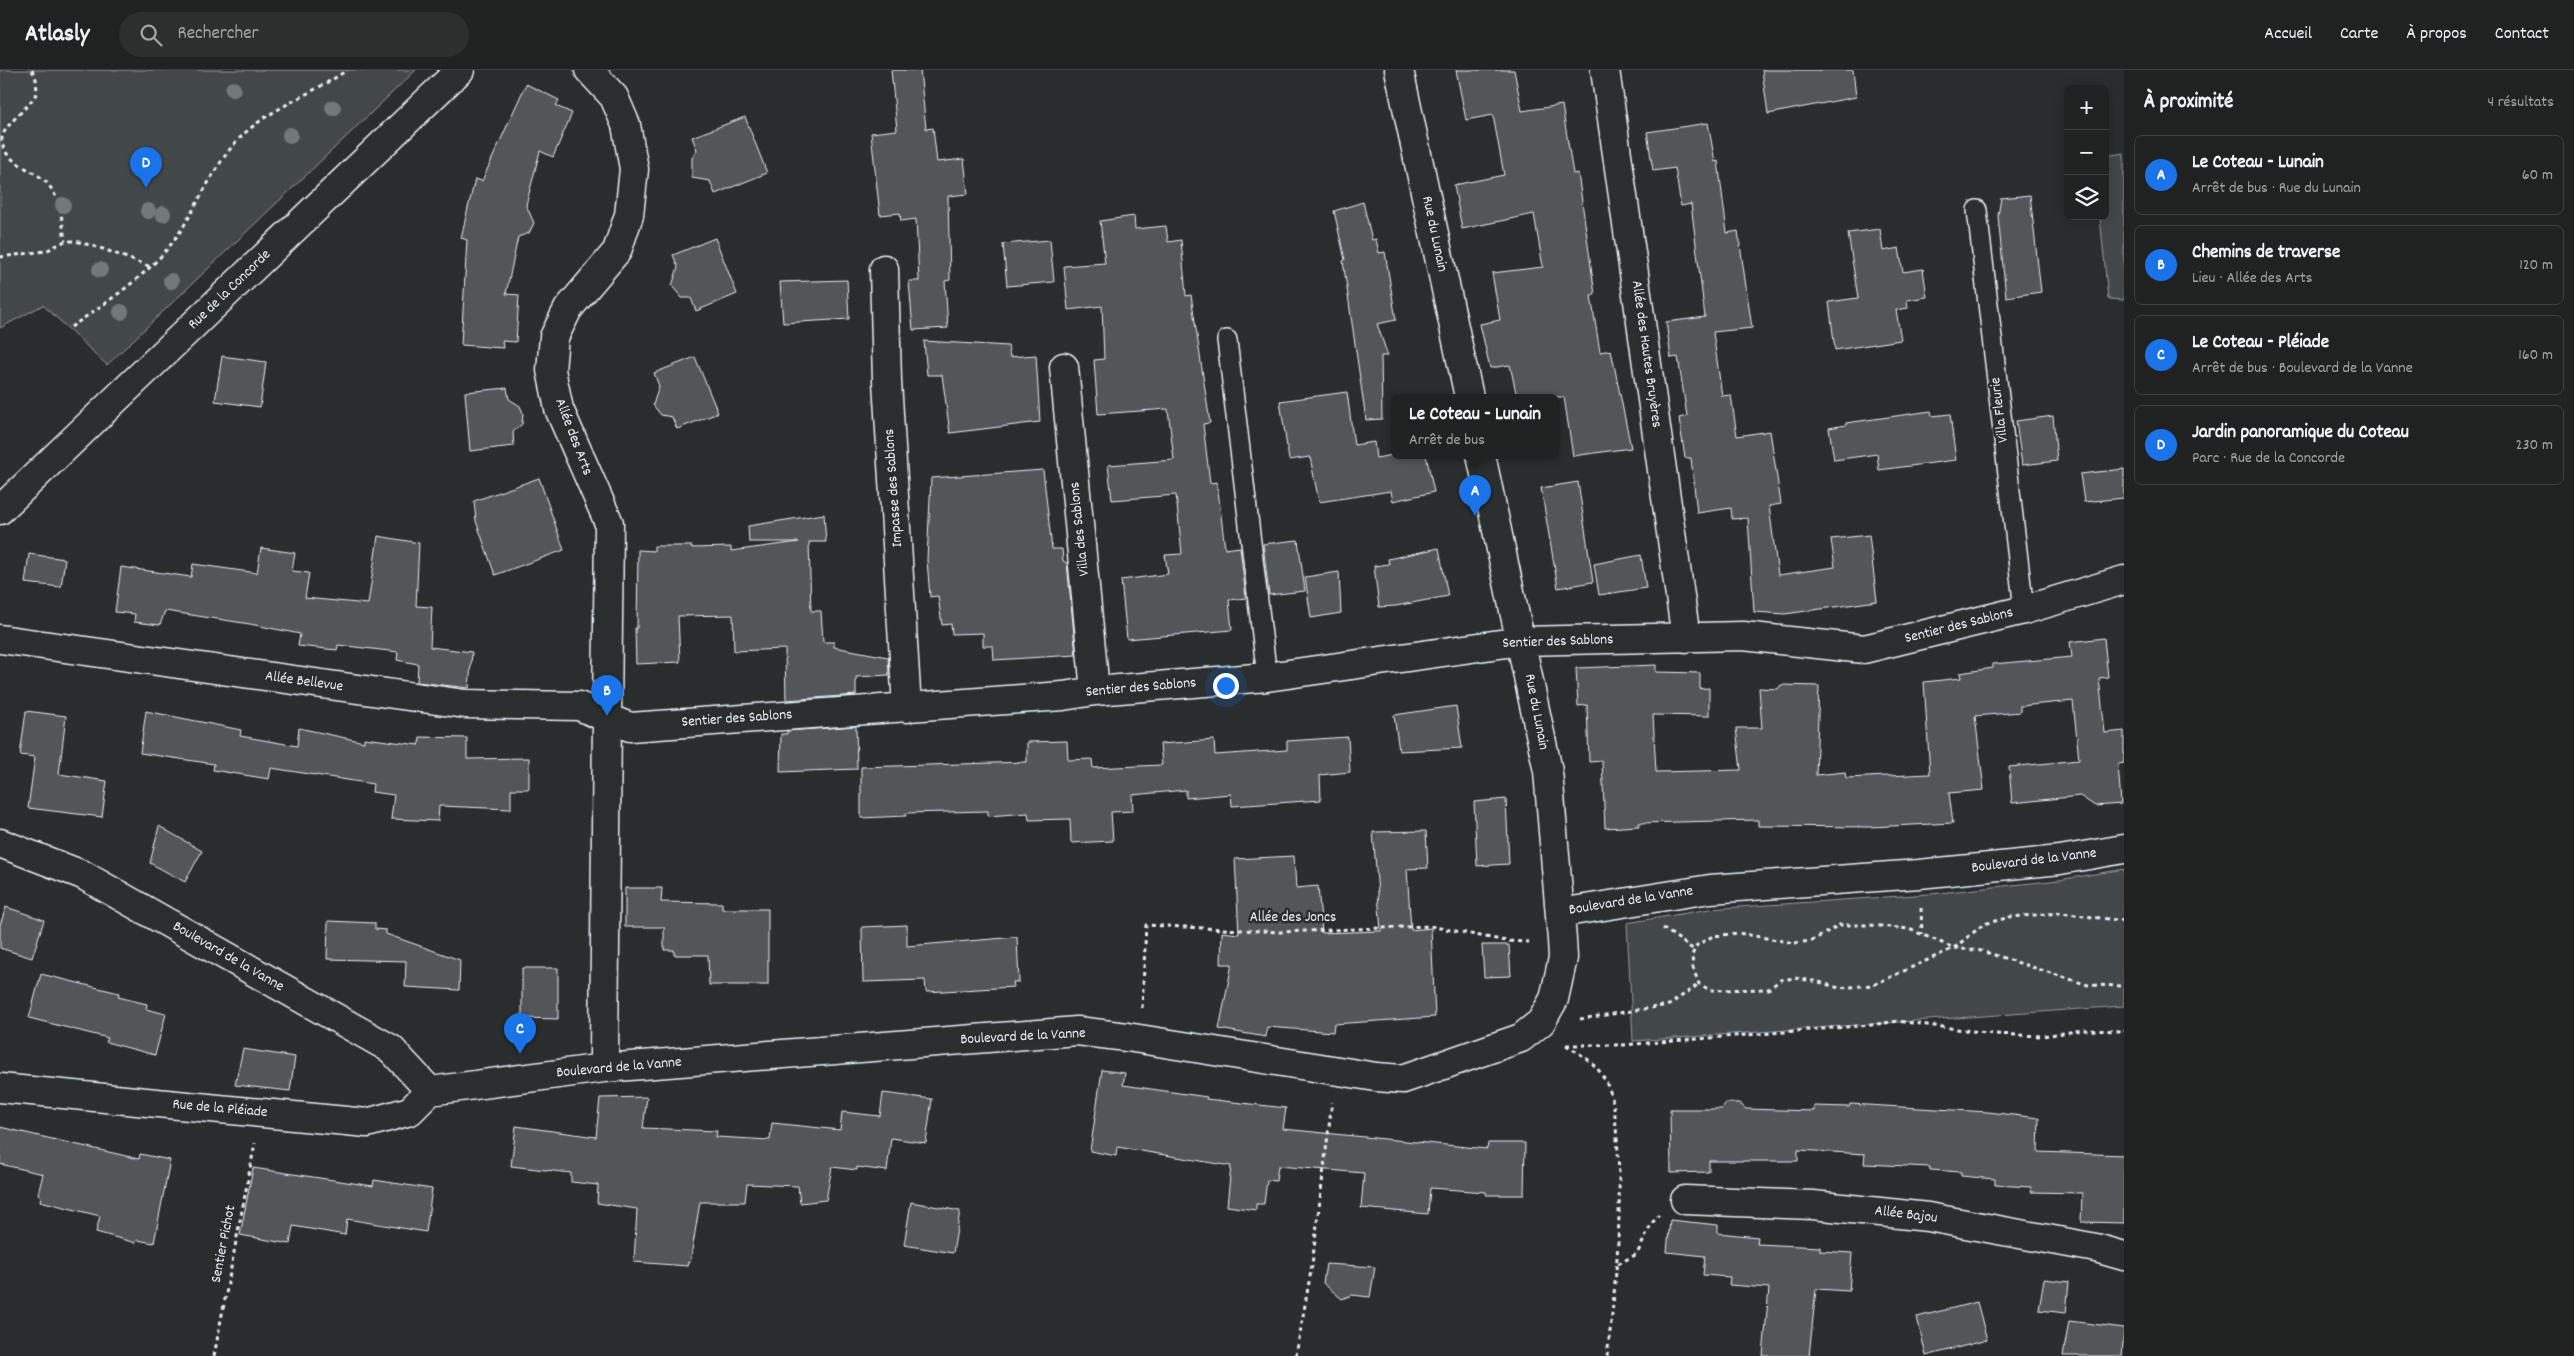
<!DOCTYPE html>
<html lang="fr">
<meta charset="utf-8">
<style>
body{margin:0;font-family:Dekko,sans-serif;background:#2d2f2f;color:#f1f3f6}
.controls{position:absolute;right:15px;top:15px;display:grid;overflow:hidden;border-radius:8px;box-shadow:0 2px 12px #0003}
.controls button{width:45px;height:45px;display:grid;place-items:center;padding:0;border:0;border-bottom:1px solid #3d3f40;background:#202222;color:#f1f3f6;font:25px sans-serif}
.you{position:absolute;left:1225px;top:615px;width:18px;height:18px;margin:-12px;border:4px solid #fff;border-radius:50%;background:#1a73e8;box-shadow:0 0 0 8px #1a73e833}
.badge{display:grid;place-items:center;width:32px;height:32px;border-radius:50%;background:#1a73e8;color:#fff;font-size:16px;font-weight:700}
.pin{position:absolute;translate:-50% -41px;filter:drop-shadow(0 1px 2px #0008)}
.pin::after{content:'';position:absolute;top:26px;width:18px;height:15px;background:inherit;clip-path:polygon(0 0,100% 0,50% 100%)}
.popup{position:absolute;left:1391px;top:324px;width:168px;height:65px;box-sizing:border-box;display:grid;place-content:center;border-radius:8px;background:#202222;filter:drop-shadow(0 1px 4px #0005);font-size:16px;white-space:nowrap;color:#a2a4a5}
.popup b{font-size:19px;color:#f1f3f6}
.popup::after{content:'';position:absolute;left:50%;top:100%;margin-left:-10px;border:10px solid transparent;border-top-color:#202222}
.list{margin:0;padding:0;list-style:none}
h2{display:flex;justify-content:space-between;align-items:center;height:65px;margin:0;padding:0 20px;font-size:21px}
h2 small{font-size:16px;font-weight:400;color:#a2a4a5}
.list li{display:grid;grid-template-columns:32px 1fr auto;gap:15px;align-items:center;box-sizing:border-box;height:80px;margin:0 10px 10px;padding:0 10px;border:1px solid #3d3f40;border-radius:8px}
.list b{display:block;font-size:19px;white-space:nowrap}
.list p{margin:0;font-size:16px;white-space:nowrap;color:#a2a4a5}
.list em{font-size:16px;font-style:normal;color:#a2a4a5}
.icon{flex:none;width:28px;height:28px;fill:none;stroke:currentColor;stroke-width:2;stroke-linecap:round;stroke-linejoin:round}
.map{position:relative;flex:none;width:2124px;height:1286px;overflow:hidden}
header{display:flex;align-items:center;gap:30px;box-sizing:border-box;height:70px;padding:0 25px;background:#202222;border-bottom:1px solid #3d3f40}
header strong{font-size:24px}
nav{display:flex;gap:28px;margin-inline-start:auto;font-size:18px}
.search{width:350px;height:45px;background:#2d2f2f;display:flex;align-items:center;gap:12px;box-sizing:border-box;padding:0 18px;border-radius:28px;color:#a2a4a5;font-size:19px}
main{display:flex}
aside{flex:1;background:#202222}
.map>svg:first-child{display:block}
.green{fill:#424648;stroke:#959ca0}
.building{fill:#535759;stroke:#e8f1f8}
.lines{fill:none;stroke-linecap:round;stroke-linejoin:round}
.service-casing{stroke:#e8f1f8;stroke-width:22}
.minor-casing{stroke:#e8f1f8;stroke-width:31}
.path{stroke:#e8f1f8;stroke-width:3;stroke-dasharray:4 4;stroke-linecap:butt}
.service{stroke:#2a2d2e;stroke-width:19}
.minor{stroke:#2a2d2e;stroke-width:28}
.tree{fill:#73787b}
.labels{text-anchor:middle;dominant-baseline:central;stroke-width:5;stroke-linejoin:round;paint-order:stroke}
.street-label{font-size:15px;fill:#e8f1f8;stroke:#2a2d2e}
</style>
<header>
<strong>Atlasly</strong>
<div class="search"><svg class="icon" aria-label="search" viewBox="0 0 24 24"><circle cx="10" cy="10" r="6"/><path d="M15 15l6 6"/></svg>Rechercher</div>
<nav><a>Accueil</a><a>Carte</a><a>À propos</a><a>Contact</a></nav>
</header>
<main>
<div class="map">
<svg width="2124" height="1286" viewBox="0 0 2124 1286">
<rect width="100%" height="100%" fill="#2a2d2e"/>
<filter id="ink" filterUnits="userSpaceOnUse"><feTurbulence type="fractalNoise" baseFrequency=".02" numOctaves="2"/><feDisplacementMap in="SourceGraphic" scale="10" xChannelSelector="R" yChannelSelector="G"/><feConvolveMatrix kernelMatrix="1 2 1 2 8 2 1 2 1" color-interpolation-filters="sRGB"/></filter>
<g filter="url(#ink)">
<!-- green -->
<path class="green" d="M 0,0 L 416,0 L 107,295 L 43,235 L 0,258 Z
M 2124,83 L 2124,230 L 2108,229 L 2100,146 L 2105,146 L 2105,86 Z
M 2124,799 L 2124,936 L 1633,971 L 1627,853 L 1710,839 L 1930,824 L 2059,810 Z"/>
<!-- building -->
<path class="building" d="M 891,0 L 920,0 L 926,59 L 933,58 L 937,92 L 964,89 L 968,124 L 948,126 L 950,210 L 945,211 L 948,258 L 913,260 L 909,211 L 919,211 L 916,149 L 901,151 L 900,143 L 880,145 L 871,63 L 897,60 Z
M 1456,0 L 1514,0 L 1522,41 L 1562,35 L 1573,104 L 1578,103 L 1595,225 L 1591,226 L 1600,282 L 1611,280 L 1631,378 L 1573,386 L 1564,327 L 1517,327 L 1510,295 L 1490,298 L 1480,254 L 1500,250 L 1492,203 L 1543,197 L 1534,144 L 1462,159 L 1454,115 L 1504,105 L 1493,45 L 1466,50 Z
M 1762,0 L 1853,0 L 1856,27 L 1768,44 Z
M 526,14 L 559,30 L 556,36 L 572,43 L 553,87 L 540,81 L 526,135 L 534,153 L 529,163 L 518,167 L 506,224 L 519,225 L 516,272 L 502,271 L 503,278 L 461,275 L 467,170 L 461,168 L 468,138 L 475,109 L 482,111 Z
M 745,47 L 767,103 L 715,124 L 710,111 L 692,108 L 692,88 L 697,80 L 692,67 Z
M 1708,53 L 1715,92 L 1718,91 L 1727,163 L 1738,161 L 1752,258 L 1713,262 L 1722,326 L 1731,325 L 1737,366 L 1770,361 L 1781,434 L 1769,436 L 1778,505 L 1835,497 L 1831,469 L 1869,465 L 1877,531 L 1785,544 L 1754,542 L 1748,448 L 1732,449 L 1731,438 L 1697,443 L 1691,388 L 1685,388 L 1679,348 L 1687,346 L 1678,287 L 1671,288 L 1666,252 L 1705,247 L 1691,134 L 1681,136 L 1675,98 L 1653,101 L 1647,62 Z
M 2030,125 L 2041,222 L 2006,227 L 1998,146 L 2001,128 Z
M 1363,132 L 1372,170 L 1376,169 L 1379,183 L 1385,182 L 1396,250 L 1377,254 L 1388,286 L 1381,286 L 1382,349 L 1366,350 L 1343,191 L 1345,190 L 1334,141 Z
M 1134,146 L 1135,159 L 1166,156 L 1168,172 L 1181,170 L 1186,226 L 1191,225 L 1210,353 L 1203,354 L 1210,413 L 1217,412 L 1225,479 L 1240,477 L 1246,528 L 1229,530 L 1232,560 L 1127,569 L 1121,510 L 1168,504 L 1165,485 L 1182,484 L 1176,425 L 1112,430 L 1108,395 L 1174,390 L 1168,339 L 1098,344 L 1094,290 L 1104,289 L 1102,236 L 1068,240 L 1064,196 L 1105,193 L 1100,151 Z
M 1880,159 L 1883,181 L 1899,178 L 1903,202 L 1923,199 L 1927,227 L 1907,230 L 1908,238 L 1896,240 L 1901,270 L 1835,280 L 1829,232 L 1858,228 L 1848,163 Z
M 715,168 L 737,224 L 696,241 L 691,228 L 682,228 L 672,216 L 678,197 L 673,185 Z
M 1050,170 L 1054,212 L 1007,216 L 1003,174 Z
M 847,210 L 849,249 L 783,253 L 780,212 Z
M 924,271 L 1008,276 L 1010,287 L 1036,285 L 1040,352 L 950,363 L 942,305 L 927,305 Z
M 222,286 L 266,292 L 260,337 L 215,331 Z
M 695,287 L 718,343 L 677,359 L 672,347 L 661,345 L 653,335 L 659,316 L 654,303 Z
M 507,318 L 509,329 L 520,336 L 523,343 L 522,354 L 513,362 L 514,376 L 470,381 L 465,322 Z
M 1347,322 L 1354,375 L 1374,372 L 1376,388 L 1393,385 L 1426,385 L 1434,422 L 1393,431 L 1391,421 L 1319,432 L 1310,387 L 1289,390 L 1280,331 Z
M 1931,341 L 1932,346 L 1950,344 L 1956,390 L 1879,400 L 1877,384 L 1834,390 L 1829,358 L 1846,355 L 1846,353 Z
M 2053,346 L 2057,391 L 2022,395 L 2016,351 Z
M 2124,399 L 2124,428 L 2084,432 L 2080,404 Z
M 1043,400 L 1052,479 L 1062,479 L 1063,491 L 1067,493 L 1076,585 L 994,590 L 993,576 L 983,576 L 983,563 L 952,564 L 951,554 L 942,555 L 938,526 L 930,527 L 927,490 L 931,408 Z
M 539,408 L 564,480 L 495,505 L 476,451 L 474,431 Z
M 1578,412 L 1593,512 L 1558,518 L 1541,418 Z
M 824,444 L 826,472 L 809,472 L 811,541 L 821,541 L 823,572 L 834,572 L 834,577 L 888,587 L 889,605 L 856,607 L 856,625 L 786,630 L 785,579 L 734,581 L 733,545 L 678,546 L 680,592 L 636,594 L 635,558 L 637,558 L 638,480 L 654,481 L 654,476 L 692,476 L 692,478 L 731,477 L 731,481 L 799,472 L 749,472 L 748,456 Z
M 378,466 L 419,473 L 416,536 L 432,537 L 430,577 L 472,582 L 469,618 L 417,612 L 418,594 L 397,590 L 398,582 L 338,575 L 337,580 L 298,576 L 300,564 L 250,554 L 165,541 L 160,555 L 134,552 L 135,544 L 115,542 L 121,497 L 191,507 L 193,494 L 257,503 L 261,478 L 295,483 L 292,501 L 309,503 L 305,528 L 368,534 Z
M 1298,470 L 1305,521 L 1269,525 L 1263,474 Z
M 1439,478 L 1448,526 L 1396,536 L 1379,537 L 1374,496 L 1389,494 L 1388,489 Z
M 29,484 L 65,489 L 61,517 L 25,513 Z
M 1641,485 L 1646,518 L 1599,525 L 1594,494 Z
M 1339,502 L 1341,543 L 1311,548 L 1305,507 Z
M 2104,568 L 2108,607 L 2099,608 L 2105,663 L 2124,661 L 2124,693 L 2118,694 L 2121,734 L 2095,736 L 2080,726 L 2012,733 L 2009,697 L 2079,690 L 2073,631 L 2020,636 L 2020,642 L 1975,646 L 1984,720 L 1949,723 L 1953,753 L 1870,757 L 1758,756 L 1758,750 L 1639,753 L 1639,756 L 1605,758 L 1602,691 L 1589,692 L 1587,635 L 1578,636 L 1576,598 L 1656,595 L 1656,602 L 1700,603 L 1700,619 L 1709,618 L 1709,646 L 1653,645 L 1656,702 L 1741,700 L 1736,658 L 1762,658 L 1759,618 L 1778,619 L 1781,615 L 1819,616 L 1816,705 L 1845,702 L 1846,708 L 1930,704 L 1924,612 L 1961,608 L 1960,603 L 1993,598 L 1993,594 L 2072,587 L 2070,572 Z
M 1456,636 L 1462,678 L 1399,681 L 1394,645 Z
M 26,641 L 66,646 L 59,704 L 107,711 L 102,747 L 28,738 L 35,687 L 20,685 Z
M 146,641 L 241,660 L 240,666 L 297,676 L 299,658 L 364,672 L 364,668 L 419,675 L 420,667 L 467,668 L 467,689 L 529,688 L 529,719 L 511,719 L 511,739 L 439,736 L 438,751 L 391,749 L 394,725 L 372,722 L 373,714 L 271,698 L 269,709 L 213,700 L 214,694 L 140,683 Z
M 856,656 L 857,699 L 780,702 L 781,664 L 787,664 L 787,661 Z
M 1348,667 L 1350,702 L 1320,705 L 1321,730 L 1232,736 L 1231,724 L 1186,728 L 1186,720 L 1132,725 L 1133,741 L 1111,742 L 1113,771 L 1071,773 L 1070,749 L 1029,750 L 1028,743 L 988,746 L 988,741 L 906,743 L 906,746 L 861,748 L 861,697 L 1027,692 L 1027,672 L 1067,671 L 1068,690 L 1092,689 L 1093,698 L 1162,695 L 1160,674 L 1214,670 L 1215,685 L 1287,680 L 1287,671 Z
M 1506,729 L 1509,794 L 1477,796 L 1474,732 Z
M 159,756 L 202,781 L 185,812 L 150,793 Z
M 1426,761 L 1428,798 L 1407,799 L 1411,860 L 1431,858 L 1435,947 L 1334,954 L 1333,962 L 1267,957 L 1266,967 L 1219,959 L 1232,894 L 1221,894 L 1222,862 L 1239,864 L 1235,789 L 1294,786 L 1296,818 L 1318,816 L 1322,863 L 1381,861 L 1373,762 Z
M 625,818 L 662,818 L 661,832 L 722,833 L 722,839 L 768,839 L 768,915 L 709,915 L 708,885 L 674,885 L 674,880 L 664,880 L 664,857 L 625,857 Z
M 6,837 L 44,850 L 32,888 L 0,878 L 0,855 Z
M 328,851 L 375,853 L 375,859 L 386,860 L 386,864 L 460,890 L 459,920 L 405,917 L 406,891 L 327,889 Z
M 907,855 L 907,876 L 1017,867 L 1019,912 L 1013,912 L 1014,917 L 926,922 L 925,910 L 863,912 L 862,857 Z
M 1482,875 L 1509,875 L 1511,906 L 1484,907 Z
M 522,898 L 558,898 L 558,949 L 522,948 Z
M 41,904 L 119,923 L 118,927 L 147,934 L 146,939 L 166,944 L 155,985 L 106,972 L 108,968 L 29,948 Z
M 243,979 L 295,987 L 290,1021 L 235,1015 Z
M 1102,1000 L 1125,1003 L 1123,1015 L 1207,1027 L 1206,1029 L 1286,1038 L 1283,1059 L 1487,1079 L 1488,1073 L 1525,1073 L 1524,1125 L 1486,1125 L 1486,1122 L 1430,1118 L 1428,1144 L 1361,1138 L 1364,1103 L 1278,1096 L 1276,1111 L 1267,1110 L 1264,1134 L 1256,1134 L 1256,1140 L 1227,1136 L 1231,1096 L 1117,1077 L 1116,1086 L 1090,1081 Z
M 883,1023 L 932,1029 L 926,1073 L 891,1068 L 887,1101 L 857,1097 L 857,1100 L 832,1097 L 826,1130 L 800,1133 L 798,1116 L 747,1114 L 745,1132 L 700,1132 L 690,1193 L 688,1192 L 687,1196 L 634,1192 L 637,1139 L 597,1133 L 598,1115 L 571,1112 L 571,1103 L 511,1096 L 516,1056 L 596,1067 L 600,1028 L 647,1027 L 643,1058 L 717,1061 L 716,1067 L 770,1070 L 772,1053 L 840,1060 L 842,1042 L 880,1046 Z
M 1726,1033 L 1739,1033 L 1746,1039 L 1814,1041 L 1814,1036 L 1849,1037 L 1850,1034 L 1988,1042 L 2039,1048 L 2038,1082 L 2124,1085 L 2124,1153 L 2081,1152 L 2082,1123 L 2031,1122 L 2031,1117 L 1995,1115 L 1995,1109 L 1961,1106 L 1961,1102 L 1930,1100 L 1930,1097 L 1864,1094 L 1865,1084 L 1798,1080 L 1798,1091 L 1709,1091 L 1709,1102 L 1671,1103 L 1670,1039 L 1722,1039 Z
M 0,1057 L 139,1089 L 140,1084 L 170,1090 L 154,1173 L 137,1170 L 136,1173 L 96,1162 L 100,1146 L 40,1131 L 41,1126 L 38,1124 L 43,1104 L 0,1094 Z
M 253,1098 L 373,1116 L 374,1110 L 432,1119 L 426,1162 L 347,1149 L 345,1165 L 293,1156 L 290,1174 L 240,1165 Z
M 911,1132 L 960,1141 L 953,1183 L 904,1175 Z
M 1670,1150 L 1718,1155 L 1718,1163 L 1758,1167 L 1757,1174 L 1820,1177 L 1820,1181 L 1852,1183 L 1849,1221 L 1816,1219 L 1809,1286 L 1763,1286 L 1769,1218 L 1729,1215 L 1730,1207 L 1703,1205 L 1705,1186 L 1667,1182 Z
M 1326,1194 L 1375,1197 L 1370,1227 L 1352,1225 L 1342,1229 L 1323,1213 Z
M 2044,1209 L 2069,1212 L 2066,1243 L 2039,1240 Z
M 1977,1232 L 1987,1270 L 1926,1286 L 1917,1247 Z
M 2069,1251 L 2124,1258 L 2122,1286 L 2063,1286 Z"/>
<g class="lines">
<defs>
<path id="service" d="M 1977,140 L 2024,540
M 1227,270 L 1267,607"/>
<path id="minor" d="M 1399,0 L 1469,327
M 1605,0 L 1686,568
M 884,199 L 887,311 L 907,638
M 1064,297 L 1095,621
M 0,440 L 460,0
M 0,569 L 465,634 L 579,636 L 607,648 L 609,453 L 559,339 L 551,300 L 554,267 L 568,239 L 617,181 L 629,145 L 634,99 L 626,55 L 614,27 L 589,0
M 0,773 L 83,805 L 391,979 L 430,1021
M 1560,843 L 1710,819 L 1919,804 L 2060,790 L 2124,779
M 604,987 L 607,648 L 630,657 L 1063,626 L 1095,621 L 1267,607 L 1521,571 L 1743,566 L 1864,579 L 2024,540 L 2124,510
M 0,1018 L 367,1053 L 410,1041 L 430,1021
M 430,1021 L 604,998 L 1077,961 L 1127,967 L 1376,1007 L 1403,1009 L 1521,968 L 1541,952 L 1554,929 L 1563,888 L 1562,870 L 1548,701 L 1481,385
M 1685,1130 L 1813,1135 L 1928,1147 L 2096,1178 L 2124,1186"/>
</defs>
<!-- service casing -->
<use href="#service" class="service-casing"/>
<!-- minor casing -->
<use href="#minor" class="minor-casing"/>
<!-- path -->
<path class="path" d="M 32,0 L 36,9 L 37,22 C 29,38 7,52 2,67 C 0,93 36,99 47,113 C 61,129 62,151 65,171
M 0,187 L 46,181 L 65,171 L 76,171 L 103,179 L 151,197
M 71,257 C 108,231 148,206 175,169 C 201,133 216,85 252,57 C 281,34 317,21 347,0
M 1921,838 L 1922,864
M 2124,851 L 2060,843 L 2010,847 L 1984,854 L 1954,878 L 1873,915 L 1839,918 L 1819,912 L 1795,908 L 1780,910 L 1769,919 L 1710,920 L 1699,914 L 1693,898 L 1692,885 L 1697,875 L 1713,866 L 1738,863 L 1794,873 L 1812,871 L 1839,855 L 1870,855 L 1909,859 L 1954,878 L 1982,881 L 2088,915 L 2124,916
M 1663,858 L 1694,880
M 1142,938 L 1146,855 L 1281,862 L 1430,856 L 1506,871 L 1530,872
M 1580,949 L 1669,935 L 1699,914
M 1566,975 L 1623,975 L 1871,955 L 1898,951 L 1994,964 L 2043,966 L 2083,960 L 2124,961
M 1566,975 C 1580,984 1595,992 1603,1007 C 1615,1026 1615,1047 1617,1069 C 1623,1142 1616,1214 1607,1286
M 1618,1194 L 1637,1184 L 1652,1153 L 1659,1145
M 214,1286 L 255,1073
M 1296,1286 L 1312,1195 L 1332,1032"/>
<!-- service -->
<use href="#service" class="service"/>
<!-- minor -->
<use href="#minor" class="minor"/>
</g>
<!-- trees -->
<g class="tree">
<circle cx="233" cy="19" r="8"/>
<circle cx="333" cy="38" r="8"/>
<circle cx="290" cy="65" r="8"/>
<circle cx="63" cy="135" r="8"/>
<circle cx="148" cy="141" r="8"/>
<circle cx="163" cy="144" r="8"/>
<circle cx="100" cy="200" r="8"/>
<circle cx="171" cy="211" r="8"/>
<circle cx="121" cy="242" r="8"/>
</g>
</g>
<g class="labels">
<!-- street labels -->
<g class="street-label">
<text transform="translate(1434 164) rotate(78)">Rue du Lunain</text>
<text transform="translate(230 220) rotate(-44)">Rue de la Concorde</text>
<text transform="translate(1646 284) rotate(82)">Allée des Hautes Bruyères</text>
<text transform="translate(2000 340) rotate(-97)">Villa Fleurie</text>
<text transform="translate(573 367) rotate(69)">Allée des Arts</text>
<text transform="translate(894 418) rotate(-94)">Impasse des Sablons</text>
<text transform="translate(1080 459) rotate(-96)">Villa des Sablons</text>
<text transform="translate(1959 556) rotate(-14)">Sentier des Sablons</text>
<text transform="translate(1558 572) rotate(-2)">Sentier des Sablons</text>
<text transform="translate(304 612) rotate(8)">Allée Bellevue</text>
<text transform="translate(1141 618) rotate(-5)">Sentier des Sablons</text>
<text transform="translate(1536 642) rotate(79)">Rue du Lunain</text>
<text transform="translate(737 649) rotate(-4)">Sentier des Sablons</text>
<text transform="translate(2034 791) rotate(-7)">Boulevard de la Vanne</text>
<text transform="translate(1631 831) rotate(-9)">Boulevard de la Vanne</text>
<text x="1293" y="848">Allée des Joncs</text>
<text transform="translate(228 887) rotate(30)">Boulevard de la Vanne</text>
<text transform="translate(1023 967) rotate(-3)">Boulevard de la Vanne</text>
<text transform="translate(619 998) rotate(-5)">Boulevard de la Vanne</text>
<text transform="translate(220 1039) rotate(5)">Rue de la Pléiade</text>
<text transform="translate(1906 1145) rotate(7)">Allée Bajou</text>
<text transform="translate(224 1174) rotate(-79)">Sentier Pichot</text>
</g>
</g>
</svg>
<div class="controls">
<button>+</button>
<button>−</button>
<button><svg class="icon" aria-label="layers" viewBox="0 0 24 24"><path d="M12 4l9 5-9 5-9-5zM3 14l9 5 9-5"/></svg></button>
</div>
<div class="you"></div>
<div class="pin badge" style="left:1475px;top:446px">A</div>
<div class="popup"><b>Le Coteau - Lunain</b>Arrêt de bus</div>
<div class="pin badge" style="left:607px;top:646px">B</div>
<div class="pin badge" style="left:520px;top:984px">C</div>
<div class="pin badge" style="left:146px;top:118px">D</div>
</div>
<aside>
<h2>À proximité<small>4 résultats</small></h2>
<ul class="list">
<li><span class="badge">A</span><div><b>Le Coteau - Lunain</b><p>Arrêt de bus · Rue du Lunain</p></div><em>60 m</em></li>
<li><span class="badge">B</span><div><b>Chemins de traverse</b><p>Lieu · Allée des Arts</p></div><em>120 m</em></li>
<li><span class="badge">C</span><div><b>Le Coteau - Pléiade</b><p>Arrêt de bus · Boulevard de la Vanne</p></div><em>160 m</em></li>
<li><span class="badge">D</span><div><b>Jardin panoramique du Coteau</b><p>Parc · Rue de la Concorde</p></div><em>230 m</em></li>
</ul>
</aside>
</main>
